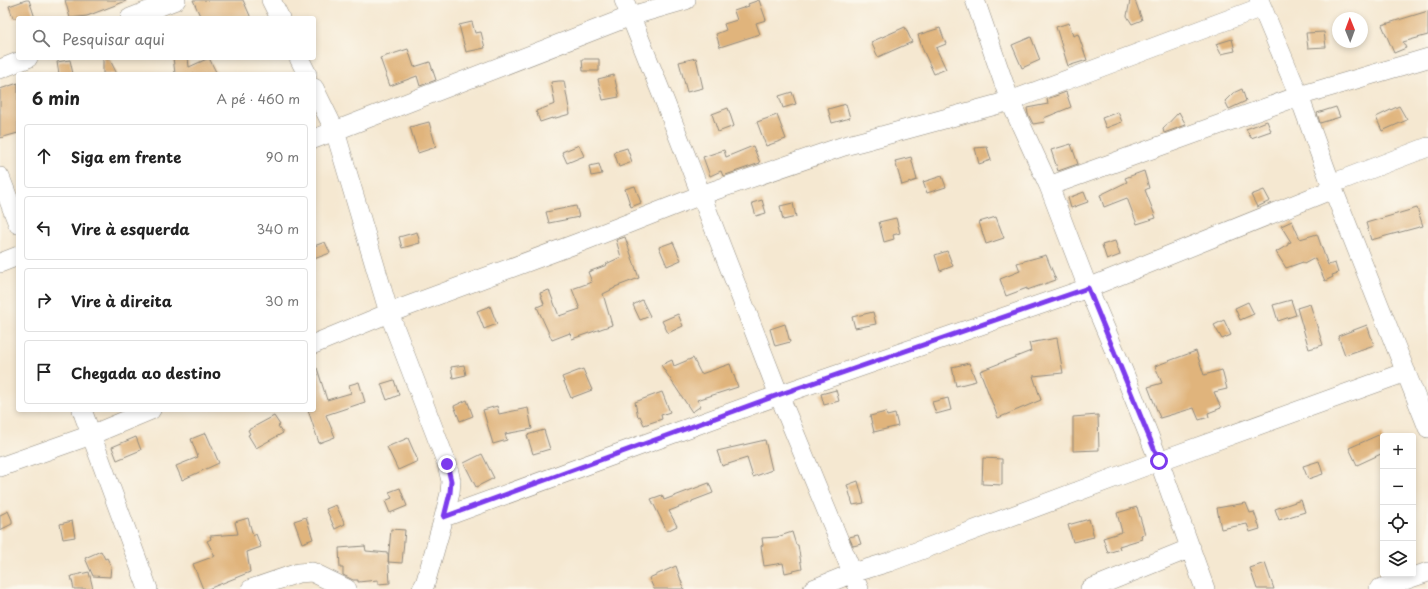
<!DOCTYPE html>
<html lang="pt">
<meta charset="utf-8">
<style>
body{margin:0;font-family:"Playpen Sans",sans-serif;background:#f6f6f6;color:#222}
.controls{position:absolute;right:12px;bottom:12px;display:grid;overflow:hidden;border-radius:4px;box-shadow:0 2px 6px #0003}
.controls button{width:36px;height:36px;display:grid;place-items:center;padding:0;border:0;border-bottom:1px solid #e0e0e0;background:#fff;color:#222;font:20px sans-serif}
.compass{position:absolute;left:1332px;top:12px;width:36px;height:36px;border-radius:50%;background:#fff;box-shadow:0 2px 6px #0003;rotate:359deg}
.stop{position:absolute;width:12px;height:12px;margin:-9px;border:3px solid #7c3aed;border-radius:50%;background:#fff}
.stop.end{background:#7c3aed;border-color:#fff;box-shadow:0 1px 4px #0008}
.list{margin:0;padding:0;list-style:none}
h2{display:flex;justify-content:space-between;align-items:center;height:52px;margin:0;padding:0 16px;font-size:17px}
h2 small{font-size:13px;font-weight:400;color:#767676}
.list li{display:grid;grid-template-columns:26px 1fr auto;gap:12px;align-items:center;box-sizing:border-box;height:64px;margin:0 8px 8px;padding:0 8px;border:1px solid #e0e0e0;border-radius:4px}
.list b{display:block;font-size:15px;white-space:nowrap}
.list em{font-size:13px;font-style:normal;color:#767676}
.icon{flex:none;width:22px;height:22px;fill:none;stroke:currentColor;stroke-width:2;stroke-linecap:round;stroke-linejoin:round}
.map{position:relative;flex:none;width:1428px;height:589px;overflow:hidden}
.search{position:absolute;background:#fff;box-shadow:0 2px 6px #0003;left:16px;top:16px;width:300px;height:44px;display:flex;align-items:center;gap:10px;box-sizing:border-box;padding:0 14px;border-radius:4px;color:#767676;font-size:15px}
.panel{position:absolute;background:#fff;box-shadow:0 2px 6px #0003;left:16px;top:72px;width:300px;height:340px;border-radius:4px}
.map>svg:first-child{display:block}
.building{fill:#e0b47c}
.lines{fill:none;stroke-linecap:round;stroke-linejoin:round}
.minor-casing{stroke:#908a7e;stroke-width:20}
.minor{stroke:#fff;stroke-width:19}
.route{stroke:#7c3aed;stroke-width:5}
</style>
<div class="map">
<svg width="1428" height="589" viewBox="0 0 1428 589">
<rect width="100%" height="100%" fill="#fbf7ec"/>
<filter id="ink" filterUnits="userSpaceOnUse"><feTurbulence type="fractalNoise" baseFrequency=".025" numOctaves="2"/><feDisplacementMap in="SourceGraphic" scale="8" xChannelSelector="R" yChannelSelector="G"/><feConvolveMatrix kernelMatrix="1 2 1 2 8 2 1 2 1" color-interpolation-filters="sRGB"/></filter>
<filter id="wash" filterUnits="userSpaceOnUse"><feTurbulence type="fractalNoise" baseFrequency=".012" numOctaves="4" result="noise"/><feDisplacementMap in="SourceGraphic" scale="16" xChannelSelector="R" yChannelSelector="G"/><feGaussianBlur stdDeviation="0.9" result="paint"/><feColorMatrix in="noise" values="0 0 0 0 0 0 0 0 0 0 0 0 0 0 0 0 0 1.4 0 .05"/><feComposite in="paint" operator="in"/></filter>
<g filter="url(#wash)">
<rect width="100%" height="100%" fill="#f5e8d1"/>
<g id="blocks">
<!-- building -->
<path class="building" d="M 26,0 L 29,0 L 35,18 L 13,18 L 9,6 Z
M 65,0 L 126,0 L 126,1 L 87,16 L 70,18 Z
M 193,0 L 243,0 L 251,18 L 201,18 Z
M 759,0 L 766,20 L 756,23 L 760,34 L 720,47 L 716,34 L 726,30 L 724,24 L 737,20 L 734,11 L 749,6 L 748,4 Z
M 1130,0 L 1135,0 L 1142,20 L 1132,24 L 1127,16 Z
M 1428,11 L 1428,35 L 1403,42 L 1406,48 L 1394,53 L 1382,25 Z
M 472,22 L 475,33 L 481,32 L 485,48 L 466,52 L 459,25 Z
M 1069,23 L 1073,36 L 1078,34 L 1087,60 L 1068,66 L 1056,27 Z
M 905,27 L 912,42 L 878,57 L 871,42 Z
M 940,28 L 946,44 L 936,48 L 946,69 L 934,74 L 923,50 L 918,35 Z
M 1324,32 L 1326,47 L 1308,48 L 1306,33 Z
M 1031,37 L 1040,60 L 1022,68 L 1012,45 Z
M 1232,39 L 1235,51 L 1221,54 L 1216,44 Z
M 408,49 L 414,67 L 430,62 L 436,80 L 420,86 L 417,76 L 390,86 L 380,58 Z
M 103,58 L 109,58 L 117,74 L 103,74 Z
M 173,58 L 188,58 L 189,67 L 209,58 L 217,74 L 173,74 L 175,73 Z
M 696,58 L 703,88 L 687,92 L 679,62 Z
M 582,59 L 599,59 L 599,71 L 583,71 Z
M 70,60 L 73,74 L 59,74 L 57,62 Z
M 614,75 L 619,97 L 603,100 L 598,79 Z
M 559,81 L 564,81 L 570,114 L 552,119 L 552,118 L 540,122 L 536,111 L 555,104 L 551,82 Z
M 18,83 L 18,133 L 0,138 L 0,89 Z
M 1242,89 L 1246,101 L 1229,109 L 1225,101 L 1233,93 Z
M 792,92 L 796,104 L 783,108 L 779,96 Z
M 1066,92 L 1071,107 L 1044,118 L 1045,122 L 1033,124 L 1028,114 L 1027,108 L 1048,104 L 1047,99 Z
M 846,104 L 850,118 L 832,123 L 828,109 Z
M 1399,106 L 1407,120 L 1382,131 L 1376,117 Z
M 1336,107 L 1340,117 L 1320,123 L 1317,113 Z
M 728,108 L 734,126 L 718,132 L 712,114 Z
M 1118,112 L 1122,122 L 1106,128 L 1102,118 Z
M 1179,112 L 1186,125 L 1164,133 L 1163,129 Z
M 777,115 L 786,139 L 766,146 L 757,122 Z
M 1267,121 L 1271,131 L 1251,138 L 1246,129 Z
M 429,122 L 436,147 L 418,153 L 410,127 Z
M 1071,144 L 1078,164 L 1058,171 L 1051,150 Z
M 579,145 L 584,156 L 567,163 L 562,152 Z
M 753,146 L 760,163 L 723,176 L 721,171 L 710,176 L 703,157 L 724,150 L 726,157 Z
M 987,147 L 991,160 L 979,164 L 975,148 Z
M 627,148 L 632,162 L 619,167 L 614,152 Z
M 911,157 L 917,180 L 902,185 L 895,161 Z
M 599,164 L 602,174 L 591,176 L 589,166 Z
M 1144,171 L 1149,188 L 1145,190 L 1156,218 L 1137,224 L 1127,198 L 1104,207 L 1100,195 L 1127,182 L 1125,178 Z
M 942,176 L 946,187 L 927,193 L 923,182 Z
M 635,186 L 641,203 L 631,207 L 625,189 Z
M 1264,190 L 1270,201 L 1257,207 L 1251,195 Z
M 1084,192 L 1088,202 L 1071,208 L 1068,198 Z
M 762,200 L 766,213 L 756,216 L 752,203 Z
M 793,203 L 796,217 L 783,220 L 780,206 Z
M 576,206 L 579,217 L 549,223 L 546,212 Z
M 1417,208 L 1423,226 L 1371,240 L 1366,223 Z
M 996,217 L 1004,238 L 986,244 L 979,222 Z
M 896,218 L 900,233 L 893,235 L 894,239 L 884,242 L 879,222 Z
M 1292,221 L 1300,239 L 1317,234 L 1328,265 L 1335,263 L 1338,273 L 1332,275 L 1333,277 L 1325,281 L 1315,258 L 1304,264 L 1303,262 L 1286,268 L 1276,252 L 1288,245 L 1288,243 L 1291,242 L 1281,226 Z
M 417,232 L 420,243 L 402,248 L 399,237 Z
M 625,237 L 639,278 L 615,287 L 615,288 L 603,294 L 612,325 L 572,339 L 570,333 L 552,340 L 537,307 L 544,304 L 540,293 L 549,290 L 559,316 L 580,309 L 572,289 L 592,282 L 588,272 L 607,265 L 606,264 L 621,257 L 616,240 Z
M 1115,241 L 1120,255 L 1107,260 L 1102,245 Z
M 325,242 L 330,253 L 314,259 L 314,246 Z
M 673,242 L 681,260 L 667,266 L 659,247 Z
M 947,251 L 953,266 L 940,271 L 935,255 Z
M 1046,255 L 1056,280 L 1027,290 L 1027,288 L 1006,296 L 1000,279 L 1020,271 L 1017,263 Z
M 642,300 L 650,316 L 640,320 L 633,305 Z
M 1291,300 L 1296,315 L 1278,321 L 1273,305 Z
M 1248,302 L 1254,314 L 1240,320 L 1235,308 Z
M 1310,304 L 1323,345 L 1309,349 L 1297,308 Z
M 490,306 L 497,324 L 484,329 L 477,311 Z
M 873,312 L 876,324 L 855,328 L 852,317 Z
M 678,314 L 683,326 L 668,333 L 662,321 Z
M 1224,320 L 1231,335 L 1222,339 L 1214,325 Z
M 785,324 L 790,342 L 775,346 L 770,329 Z
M 1367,325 L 1374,345 L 1345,355 L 1338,336 Z
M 1057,338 L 1063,373 L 1033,376 L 1041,400 L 998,418 L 980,371 L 1031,351 L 1029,343 Z
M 1196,351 L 1204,375 L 1222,370 L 1227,389 L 1214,392 L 1221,408 L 1208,413 L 1209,417 L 1199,420 L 1194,408 L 1160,418 L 1148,387 L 1162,383 L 1155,366 Z
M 693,358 L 701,374 L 730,364 L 738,387 L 697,400 L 701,406 L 692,412 L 661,365 L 672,360 L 674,366 Z
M 969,363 L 976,381 L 956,386 L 952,367 Z
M 464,365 L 466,375 L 453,378 L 451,367 Z
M 317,368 L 327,400 L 351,393 L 349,385 L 359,382 L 365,402 L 326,415 L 335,437 L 319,443 L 308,410 L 314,410 L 314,369 Z
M 583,369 L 592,390 L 571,398 L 562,377 Z
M 394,380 L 399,395 L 387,400 L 381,384 Z
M 836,390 L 839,401 L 824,405 L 821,394 Z
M 662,392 L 670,412 L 661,415 L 662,419 L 644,425 L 640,416 L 638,417 L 635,402 Z
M 948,398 L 951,410 L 936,414 L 932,402 Z
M 467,400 L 473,416 L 460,421 L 454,406 Z
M 497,406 L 499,414 L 528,408 L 532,429 L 505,434 L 507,440 L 493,444 L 483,410 Z
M 886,412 L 887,416 L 895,414 L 898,426 L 874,432 L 870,416 Z
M 1098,415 L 1099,450 L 1073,451 L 1073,417 Z
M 274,416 L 280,425 L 278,426 L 283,433 L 256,448 L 248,435 L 250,434 L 248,430 Z
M 544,430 L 550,449 L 533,454 L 527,435 Z
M 206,433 L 219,463 L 182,480 L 176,466 L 198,457 L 191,439 Z
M 1383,433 L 1383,453 L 1357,465 L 1349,448 Z
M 136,437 L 141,450 L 117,460 L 112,447 Z
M 408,438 L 418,461 L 398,470 L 387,447 Z
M 765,440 L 772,470 L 753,477 L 747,458 L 722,466 L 717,451 Z
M 482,454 L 494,478 L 476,487 L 464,463 Z
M 983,458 L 1002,459 L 1002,485 L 982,484 Z
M 1319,461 L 1323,474 L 1308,479 L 1303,466 Z
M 858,481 L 864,503 L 853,505 L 847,485 Z
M 709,483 L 713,493 L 692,501 L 692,502 L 669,511 L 677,526 L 667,531 L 651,499 L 662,495 L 664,500 Z
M 400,488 L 407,506 L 390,513 L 385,501 L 392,498 L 389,492 Z
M 1301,500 L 1305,512 L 1279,520 L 1275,509 Z
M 1246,503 L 1250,513 L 1254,512 L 1260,529 L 1250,532 L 1247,524 L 1221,529 L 1217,508 Z
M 336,505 L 345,524 L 335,529 L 326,509 Z
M 1137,507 L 1145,534 L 1141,535 L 1142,539 L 1119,546 L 1120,549 L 1108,553 L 1103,538 L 1122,532 L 1117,513 Z
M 8,511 L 12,520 L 12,524 L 0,530 L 0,515 Z
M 306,517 L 313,539 L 302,543 L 294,521 Z
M 248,518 L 253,536 L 256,534 L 261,547 L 247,552 L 250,572 L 208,589 L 203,589 L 193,564 L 215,556 L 207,541 L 211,539 L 210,536 L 238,534 L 235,522 Z
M 1089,519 L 1094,537 L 1073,542 L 1068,525 Z
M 72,521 L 75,537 L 63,539 L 60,524 Z
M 391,529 L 405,530 L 402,563 L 388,562 Z
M 792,532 L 796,545 L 798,545 L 802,569 L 785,573 L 783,563 L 764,566 L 761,546 L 763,545 L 762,538 L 777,537 Z
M 858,535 L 861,544 L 853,546 L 849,537 Z
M 365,546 L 366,551 L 388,553 L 390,583 L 378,584 L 378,580 L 358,582 L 358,580 L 353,580 L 343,575 L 343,568 L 340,568 L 339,548 Z
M 101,551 L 105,559 L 107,558 L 111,566 L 110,577 L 93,576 L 85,558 Z
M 1265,563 L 1274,589 L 1257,589 L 1250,568 Z
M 676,566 L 684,589 L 654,589 L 649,578 Z
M 89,572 L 93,589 L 74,589 L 71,576 Z"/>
</g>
</g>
<g filter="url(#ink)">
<use href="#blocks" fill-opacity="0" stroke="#908a7e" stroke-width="1"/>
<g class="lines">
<defs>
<path id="minor" d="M 271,0 L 280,18
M 624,0 L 665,102 L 779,395 L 859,589
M 975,0 L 1010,101 L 1049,186 L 1088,288 L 1124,373 L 1159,461 L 1205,589
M 1259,0 L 1299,96 L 1331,184 L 1428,428
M 130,18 L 176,0
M 299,58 L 307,74
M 0,69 L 28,58
M 314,88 L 335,131 L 389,313 L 447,464 L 451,481 L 450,493 L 444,517
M 314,139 L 631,16 L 686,0
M 0,177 L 18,224
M 1331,184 L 1428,147
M 1049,186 L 1299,96 L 1428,58
M 0,263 L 18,256
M 314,344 L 389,313 L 586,240 L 701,195 L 844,146 L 867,140 L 1010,101 L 1262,7
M 82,410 L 148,589
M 0,467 L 91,435 L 151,410
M 251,589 L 298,573 L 312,572 L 347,589
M 422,589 L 425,584 L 444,517 L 779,395 L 1088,288 L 1333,189
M 813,589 L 853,573 L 889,562 L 1159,461 L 1406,372
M 1090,589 L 1191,548
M 1379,589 L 1428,572"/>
</defs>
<!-- minor casing -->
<use href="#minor" class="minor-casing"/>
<!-- minor -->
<use href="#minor" class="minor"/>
</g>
</g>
<g class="lines" filter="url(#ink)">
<!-- route -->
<path class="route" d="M 447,464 L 451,481 L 450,493 L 444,517 L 778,395 L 1088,288 L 1159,461"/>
</g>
</svg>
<div class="controls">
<button>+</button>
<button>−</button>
<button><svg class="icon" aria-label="locate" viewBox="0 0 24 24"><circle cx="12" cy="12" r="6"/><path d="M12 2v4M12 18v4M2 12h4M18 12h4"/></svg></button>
<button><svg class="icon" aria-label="layers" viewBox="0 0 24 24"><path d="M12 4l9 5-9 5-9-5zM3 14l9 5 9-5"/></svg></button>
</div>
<svg class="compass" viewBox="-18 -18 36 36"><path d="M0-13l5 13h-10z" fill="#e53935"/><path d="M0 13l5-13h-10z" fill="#767676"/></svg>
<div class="stop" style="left:1159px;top:461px"></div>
<div class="stop end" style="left:447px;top:464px"></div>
<div class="search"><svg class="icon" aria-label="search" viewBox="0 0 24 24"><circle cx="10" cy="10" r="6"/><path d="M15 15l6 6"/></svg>Pesquisar aqui</div>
<section class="panel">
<h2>6 min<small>A pé · 460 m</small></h2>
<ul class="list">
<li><svg class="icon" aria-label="ahead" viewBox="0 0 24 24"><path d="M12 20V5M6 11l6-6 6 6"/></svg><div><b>Siga em frente</b></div><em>90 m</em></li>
<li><svg class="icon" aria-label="left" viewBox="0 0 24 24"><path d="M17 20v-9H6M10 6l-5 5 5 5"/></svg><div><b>Vire à esquerda</b></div><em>340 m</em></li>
<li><svg class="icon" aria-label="right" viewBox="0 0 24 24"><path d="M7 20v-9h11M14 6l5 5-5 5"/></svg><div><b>Vire à direita</b></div><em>30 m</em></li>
<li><svg class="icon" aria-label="arrive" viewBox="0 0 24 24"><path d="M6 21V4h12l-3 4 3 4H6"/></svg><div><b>Chegada ao destino</b></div></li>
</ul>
</section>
</div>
